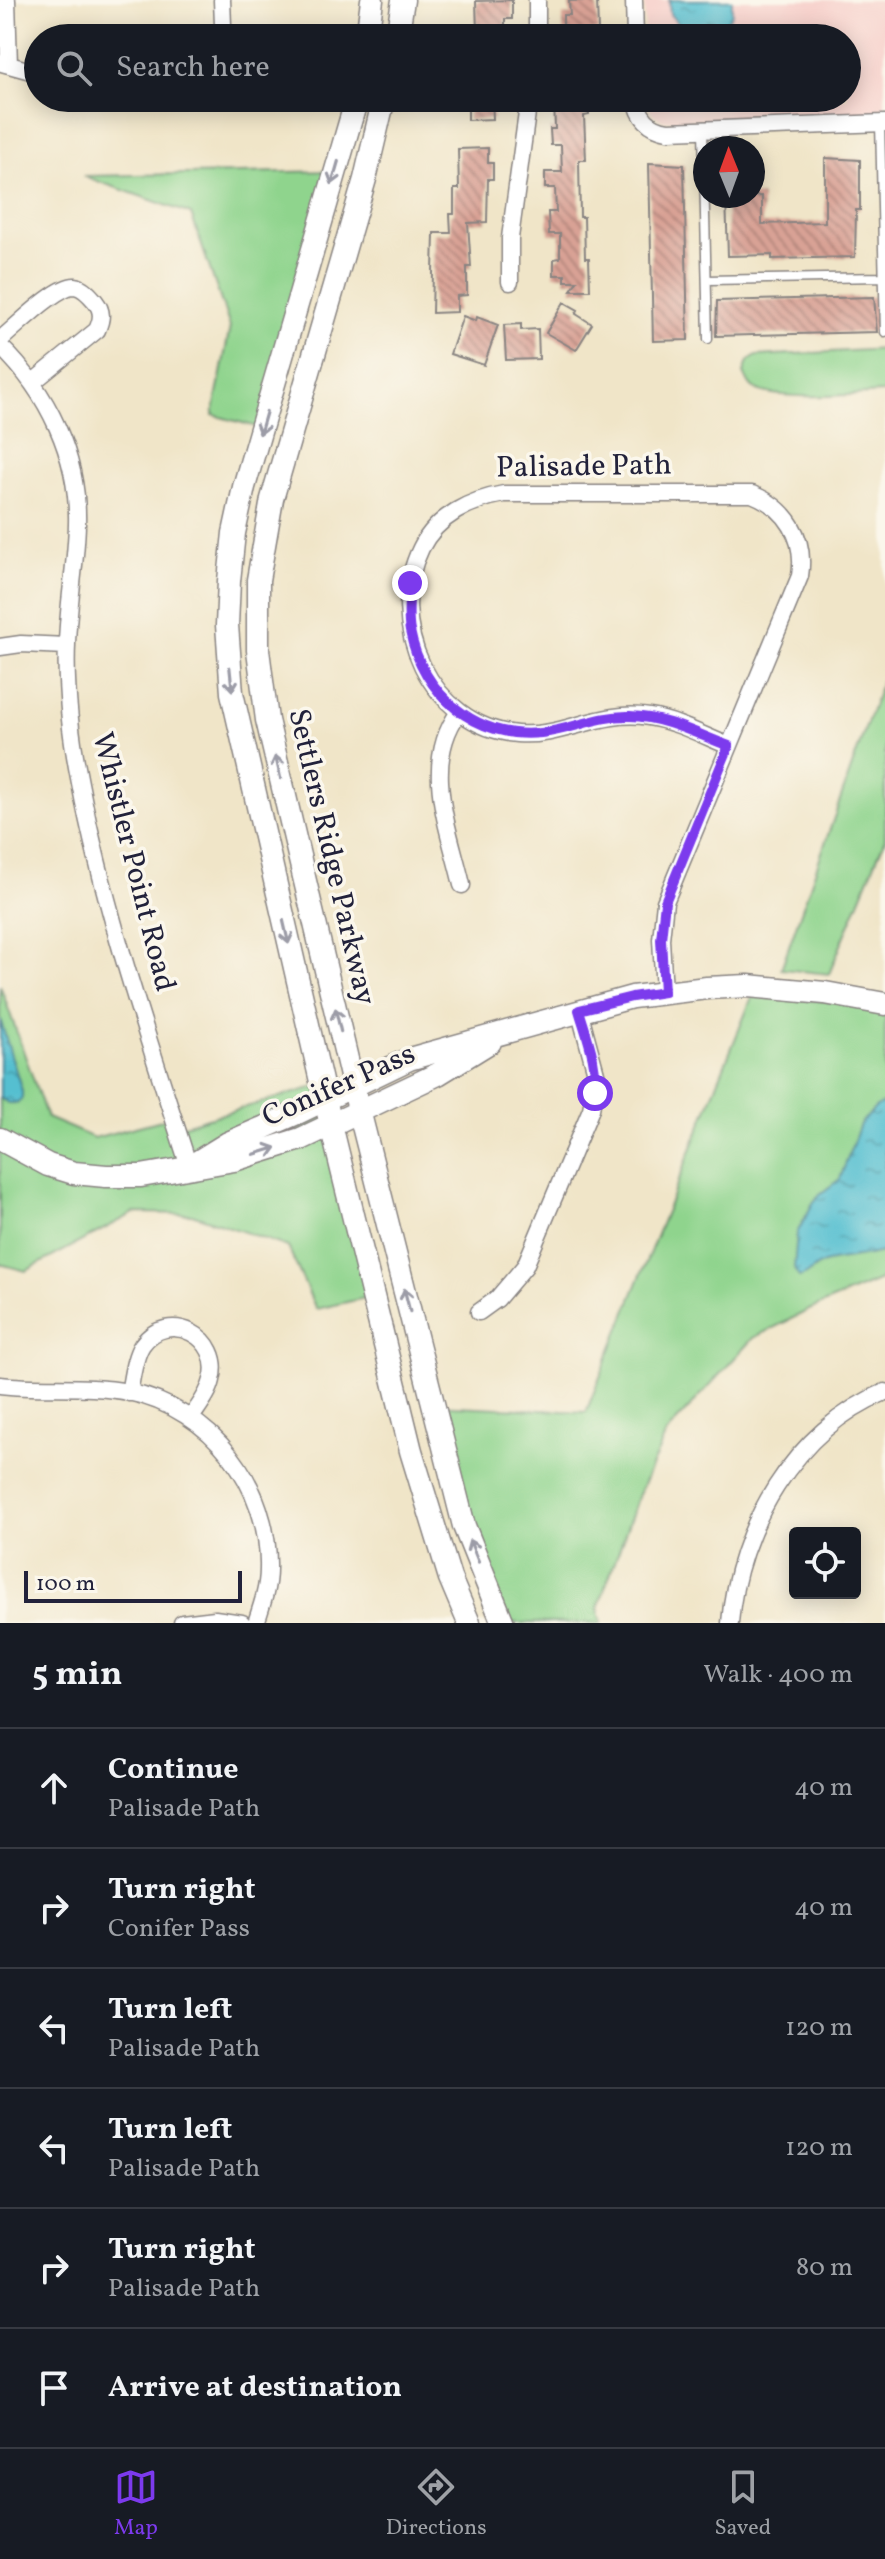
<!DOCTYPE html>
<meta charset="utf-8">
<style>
body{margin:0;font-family:Vollkorn,serif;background:#242831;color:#f1f3f6}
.controls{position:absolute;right:24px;bottom:24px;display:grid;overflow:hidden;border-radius:8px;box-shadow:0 4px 20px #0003}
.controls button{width:72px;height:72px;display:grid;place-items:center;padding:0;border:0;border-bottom:2px solid #363941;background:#171b24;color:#f1f3f6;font:40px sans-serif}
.compass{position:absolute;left:693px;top:136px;width:72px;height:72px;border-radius:50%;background:#171b24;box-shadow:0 4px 20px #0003;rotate:359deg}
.scale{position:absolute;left:24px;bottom:20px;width:218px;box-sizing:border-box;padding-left:8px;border:4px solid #22223b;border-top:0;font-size:22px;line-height:28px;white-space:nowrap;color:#22223b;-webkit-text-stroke:6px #fbf7ec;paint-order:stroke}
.stop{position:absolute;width:24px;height:24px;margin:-18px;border:6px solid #7c3aed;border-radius:50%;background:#fff}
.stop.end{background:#7c3aed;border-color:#fff;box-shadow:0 2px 8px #0008}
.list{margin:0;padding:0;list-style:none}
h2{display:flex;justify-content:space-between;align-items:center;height:104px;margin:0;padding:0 32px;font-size:34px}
h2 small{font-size:26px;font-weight:400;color:#9ea1a6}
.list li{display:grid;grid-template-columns:52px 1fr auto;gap:24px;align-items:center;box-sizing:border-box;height:120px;padding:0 32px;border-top:2px solid #363941}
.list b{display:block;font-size:30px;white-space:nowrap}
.list p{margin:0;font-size:26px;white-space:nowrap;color:#9ea1a6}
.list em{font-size:26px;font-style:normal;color:#9ea1a6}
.icon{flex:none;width:44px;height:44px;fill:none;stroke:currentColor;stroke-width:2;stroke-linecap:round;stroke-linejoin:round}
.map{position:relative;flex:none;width:885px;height:1623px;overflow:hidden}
.search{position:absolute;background:#171b24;box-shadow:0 4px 20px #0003;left:24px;right:24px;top:24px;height:88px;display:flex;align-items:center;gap:20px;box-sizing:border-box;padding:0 28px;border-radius:44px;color:#9ea1a6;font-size:30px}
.sheet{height:824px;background:#171b24}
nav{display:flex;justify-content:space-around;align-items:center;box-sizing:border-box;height:112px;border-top:2px solid #363941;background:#171b24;font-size:22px;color:#9ea1a6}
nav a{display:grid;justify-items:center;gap:4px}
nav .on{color:#7c3aed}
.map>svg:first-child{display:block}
.built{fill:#f7d0cb}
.green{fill:#8fd48d;stroke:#587b64;stroke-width:2}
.water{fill:url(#water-ripples);stroke:#3b7086;stroke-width:2}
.building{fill:url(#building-back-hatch)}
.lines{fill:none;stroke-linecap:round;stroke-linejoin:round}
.lane-casing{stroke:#898482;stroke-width:11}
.street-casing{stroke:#898482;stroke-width:19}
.secondary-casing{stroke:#898482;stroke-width:25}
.lane{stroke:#fff;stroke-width:8}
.street{stroke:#fff;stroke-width:16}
.secondary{stroke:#fff;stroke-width:22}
.oneway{stroke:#9c9ca7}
.route{stroke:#7c3aed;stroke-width:10}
.labels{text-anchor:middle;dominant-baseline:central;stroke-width:7;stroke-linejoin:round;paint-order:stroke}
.street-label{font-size:30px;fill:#22223b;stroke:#fbf7ec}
</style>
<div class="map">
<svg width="885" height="1623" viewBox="0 0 885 1623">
<defs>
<pattern id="water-ripples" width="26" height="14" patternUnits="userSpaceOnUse" patternTransform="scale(2)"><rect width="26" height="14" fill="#54bfd0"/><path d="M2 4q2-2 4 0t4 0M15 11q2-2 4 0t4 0" fill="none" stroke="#459baa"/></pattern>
<pattern id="building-back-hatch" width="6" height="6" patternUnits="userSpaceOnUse" patternTransform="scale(2)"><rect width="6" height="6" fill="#d9a295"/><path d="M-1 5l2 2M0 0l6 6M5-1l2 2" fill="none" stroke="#b0847b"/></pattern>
</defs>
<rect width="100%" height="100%" fill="#fbf7ec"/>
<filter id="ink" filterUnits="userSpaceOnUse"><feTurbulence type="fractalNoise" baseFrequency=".0125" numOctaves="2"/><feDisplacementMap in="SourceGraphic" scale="16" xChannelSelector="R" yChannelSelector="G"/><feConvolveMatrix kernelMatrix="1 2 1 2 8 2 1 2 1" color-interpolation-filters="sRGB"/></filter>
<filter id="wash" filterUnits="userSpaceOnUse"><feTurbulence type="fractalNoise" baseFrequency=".006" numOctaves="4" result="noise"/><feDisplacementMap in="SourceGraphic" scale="32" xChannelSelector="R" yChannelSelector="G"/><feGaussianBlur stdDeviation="1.8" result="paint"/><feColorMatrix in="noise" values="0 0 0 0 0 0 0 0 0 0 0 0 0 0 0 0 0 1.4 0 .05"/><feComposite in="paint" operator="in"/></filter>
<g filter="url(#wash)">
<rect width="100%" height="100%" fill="#f0e5c8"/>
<!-- built -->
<path class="built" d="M 644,0 L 885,0 L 885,114 L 675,121 L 661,120 L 651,112 L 646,98 L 847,98 L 847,38 L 645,38 Z"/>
<!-- green -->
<path class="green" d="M 336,171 L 261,428 L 213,415 L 230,327 L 191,214 L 83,176 Z
M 885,349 L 885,393 C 858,394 774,402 754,388 C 748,384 746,379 744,373 L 748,361 L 757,356 Z
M 885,672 L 885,839 L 829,974 L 781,969 Z
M 0,985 L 47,1118 L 94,1138 L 173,1117 L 177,1127 L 322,1085 L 374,1296 L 316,1309 L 288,1247 L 192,1214 L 134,1213 L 26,1271 L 0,1264 Z
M 752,997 L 885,1004 L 885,1278 L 811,1309 L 753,1338 L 667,1432 L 641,1489 L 598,1608 L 602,1623 L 503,1623 L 434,1405 L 586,1412 Z"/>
<!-- water -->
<path class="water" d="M 669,0 L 732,0 L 732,14 L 724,24 L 711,26 L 679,25 L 670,14 Z
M 0,1019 L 22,1091 L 22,1098 L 17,1103 L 8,1103 L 0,1098 Z
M 885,1102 L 885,1251 C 866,1257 846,1258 827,1262 C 815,1265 810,1275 799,1277 L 794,1269 L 797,1233 L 813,1203 L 820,1194 L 840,1179 L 860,1124 L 875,1108 Z"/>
<g id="blocks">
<!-- building -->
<path class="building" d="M 512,0 L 512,19 L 505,19 L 505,31 L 477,32 L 476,1 Z
M 597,0 L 598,31 L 563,32 L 563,15 L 570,15 L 569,1 Z
M 468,98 L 492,98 L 493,119 L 468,120 Z
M 558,98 L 589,98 L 589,115 L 584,116 L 586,160 L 579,160 L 580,217 L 584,217 L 585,258 L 589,258 L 590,290 L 571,290 L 577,281 L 565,281 L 565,275 L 554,275 L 554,259 L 560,258 L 560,234 L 549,234 L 548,212 L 556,212 L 555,188 L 545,188 L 545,172 L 562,172 L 561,145 L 551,145 L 550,129 L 555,129 L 554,100 Z
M 488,148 L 488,163 L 493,163 L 493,179 L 488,179 L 487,222 L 468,223 L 471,267 L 467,267 L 467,295 L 457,296 L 457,312 L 432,313 L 434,233 L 451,233 L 450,214 L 454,214 L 454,189 L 459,189 L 458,149 Z
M 825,158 L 860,160 L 860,210 L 856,210 L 855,257 L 772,259 L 772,255 L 728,256 L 726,197 L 762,196 L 762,224 L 825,222 Z
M 649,163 L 684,165 L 688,340 L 653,341 Z
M 874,297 L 877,332 L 716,336 L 717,301 Z
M 564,302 L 578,310 L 576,314 L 592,324 L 576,350 L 546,333 Z
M 463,316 L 476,321 L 477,317 L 498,325 L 484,365 L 450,354 Z
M 521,324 L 521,330 L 538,329 L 539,359 L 506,360 L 504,325 Z"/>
</g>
</g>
<g filter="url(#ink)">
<use href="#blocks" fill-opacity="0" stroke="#898482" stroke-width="2"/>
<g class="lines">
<defs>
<path id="lane" d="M 880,123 L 885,332
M 703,130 L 708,339
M 707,280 L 883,277"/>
<path id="street" d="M 7,0 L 9,65
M 634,0 L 635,38
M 220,38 L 223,25 L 222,0
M 537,38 L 537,0
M 2,63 L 38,73
M 636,98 C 639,117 649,128 668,131 L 885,123
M 510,282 L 510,238 L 529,98
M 0,340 C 15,328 57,285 75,286 C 83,287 90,295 95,301 C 103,311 102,319 97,330 L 33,382
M 0,346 C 48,392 79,457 77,524 C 76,564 68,604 67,644 C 65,690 71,738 80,783 C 105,913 149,1040 189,1167
M 0,647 L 21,644 L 67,646
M 459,712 C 421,764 449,828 462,885
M 664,992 L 661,939 L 665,902 L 800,576 C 806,538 787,508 752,494 L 504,494 C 470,500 437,516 421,548 C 384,623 430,726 517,734 C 563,738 600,709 649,717 C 676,721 704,736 729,746
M 479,1312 L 497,1299 L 525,1266 L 591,1109 L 597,1077 L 579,1010
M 0,1385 C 42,1390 87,1384 128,1392 C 212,1409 270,1486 268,1569 C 268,1588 262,1605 256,1623
M 129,1393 C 132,1378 134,1357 142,1345 C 168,1308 224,1337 212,1380 C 209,1394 198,1407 191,1418
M 182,1623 L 215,1619 L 242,1623
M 730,1623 C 737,1529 795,1429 885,1392"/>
<path id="secondary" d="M 367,38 L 372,0
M 397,38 L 403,0
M 357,98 L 244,487 L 234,533 L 229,581 L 227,625 L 232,693 L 331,1125 L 411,1451 L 450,1578 L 469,1623
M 384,98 L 365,179 L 272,499 L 258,580 L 258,650 L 267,720 L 359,1110 L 464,1526 L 503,1623
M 0,1139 L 48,1165 L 74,1173 L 106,1176 L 141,1176 L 234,1160 L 301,1139 L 438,1074 L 490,1042
M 189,1167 L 228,1143 L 295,1114 L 409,1059 L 632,997 L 707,988 L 748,986 L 825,993 L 885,1004"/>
</defs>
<!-- lane casing -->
<use href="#lane" class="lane-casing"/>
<!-- street casing -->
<use href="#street" class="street-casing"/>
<!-- secondary casing -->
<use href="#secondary" class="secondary-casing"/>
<!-- lane -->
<use href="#lane" class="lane"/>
<!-- street -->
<use href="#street" class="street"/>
<!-- secondary -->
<use href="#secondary" class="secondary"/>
</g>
<!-- one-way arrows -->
<defs><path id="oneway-shaft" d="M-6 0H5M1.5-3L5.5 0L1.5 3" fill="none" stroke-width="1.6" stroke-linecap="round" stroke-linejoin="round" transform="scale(2)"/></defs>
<g class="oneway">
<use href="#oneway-shaft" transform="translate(335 173) rotate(106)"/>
<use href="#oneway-shaft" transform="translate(263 423) rotate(106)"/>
<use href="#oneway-shaft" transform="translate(231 679) rotate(84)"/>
<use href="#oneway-shaft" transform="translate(278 767) rotate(-103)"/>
<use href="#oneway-shaft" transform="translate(286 932) rotate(77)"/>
<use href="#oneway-shaft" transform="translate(338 1020) rotate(-103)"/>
<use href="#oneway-shaft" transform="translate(265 1151) rotate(-17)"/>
<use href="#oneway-shaft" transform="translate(407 1300) rotate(-104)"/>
<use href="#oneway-shaft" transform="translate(474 1551) rotate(-112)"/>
</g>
</g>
<g class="lines" filter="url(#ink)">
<!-- route -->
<path class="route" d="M 410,583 C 409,598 407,616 410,631 C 422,694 476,740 541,733 C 572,730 598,715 630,716 C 665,717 697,734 729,746 L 665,902 L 661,939 L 664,992 L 632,997 L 579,1010 C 587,1037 598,1064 595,1093"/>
</g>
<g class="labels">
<!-- street labels -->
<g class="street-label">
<text transform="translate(584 467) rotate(-1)">Palisade Path</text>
<text transform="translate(331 857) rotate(77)">Settlers Ridge Parkway</text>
<text transform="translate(133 862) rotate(76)">Whistler Point Road</text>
<text transform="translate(339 1086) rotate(-24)">Conifer Pass</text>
</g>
</g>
</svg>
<div class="controls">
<button><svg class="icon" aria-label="locate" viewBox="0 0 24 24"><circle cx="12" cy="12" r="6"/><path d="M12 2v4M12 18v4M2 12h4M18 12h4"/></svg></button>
</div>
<svg class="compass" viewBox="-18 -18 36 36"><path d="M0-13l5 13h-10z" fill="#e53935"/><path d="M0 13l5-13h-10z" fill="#9ea1a6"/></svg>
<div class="scale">100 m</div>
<div class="stop" style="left:595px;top:1093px"></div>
<div class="stop end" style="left:410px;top:583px"></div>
<div class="search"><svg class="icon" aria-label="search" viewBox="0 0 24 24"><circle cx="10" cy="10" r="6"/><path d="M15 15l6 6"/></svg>Search here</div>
</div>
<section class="sheet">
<h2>5 min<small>Walk · 400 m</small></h2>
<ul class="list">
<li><svg class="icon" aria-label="ahead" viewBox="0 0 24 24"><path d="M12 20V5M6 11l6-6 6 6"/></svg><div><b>Continue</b><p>Palisade Path</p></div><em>40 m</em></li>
<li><svg class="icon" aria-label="right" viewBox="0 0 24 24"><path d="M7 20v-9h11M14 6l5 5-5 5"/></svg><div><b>Turn right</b><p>Conifer Pass</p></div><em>40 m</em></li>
<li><svg class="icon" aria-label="left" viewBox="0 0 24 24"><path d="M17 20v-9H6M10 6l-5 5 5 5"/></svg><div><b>Turn left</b><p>Palisade Path</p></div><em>120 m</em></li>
<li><svg class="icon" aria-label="left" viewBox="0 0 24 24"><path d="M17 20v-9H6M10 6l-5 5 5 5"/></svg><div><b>Turn left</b><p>Palisade Path</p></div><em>120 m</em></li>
<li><svg class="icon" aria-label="right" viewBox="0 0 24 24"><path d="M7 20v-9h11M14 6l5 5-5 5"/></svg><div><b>Turn right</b><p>Palisade Path</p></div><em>80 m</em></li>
<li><svg class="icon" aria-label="arrive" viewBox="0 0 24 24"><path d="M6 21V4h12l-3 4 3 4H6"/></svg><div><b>Arrive at destination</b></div></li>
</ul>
</section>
<nav>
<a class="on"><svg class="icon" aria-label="map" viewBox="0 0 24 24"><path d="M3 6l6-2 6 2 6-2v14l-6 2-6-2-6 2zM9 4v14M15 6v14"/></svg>Map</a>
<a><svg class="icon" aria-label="directions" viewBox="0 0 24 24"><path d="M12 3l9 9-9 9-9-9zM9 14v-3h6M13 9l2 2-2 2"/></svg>Directions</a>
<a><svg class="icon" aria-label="saved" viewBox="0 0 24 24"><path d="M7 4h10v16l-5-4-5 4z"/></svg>Saved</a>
</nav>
